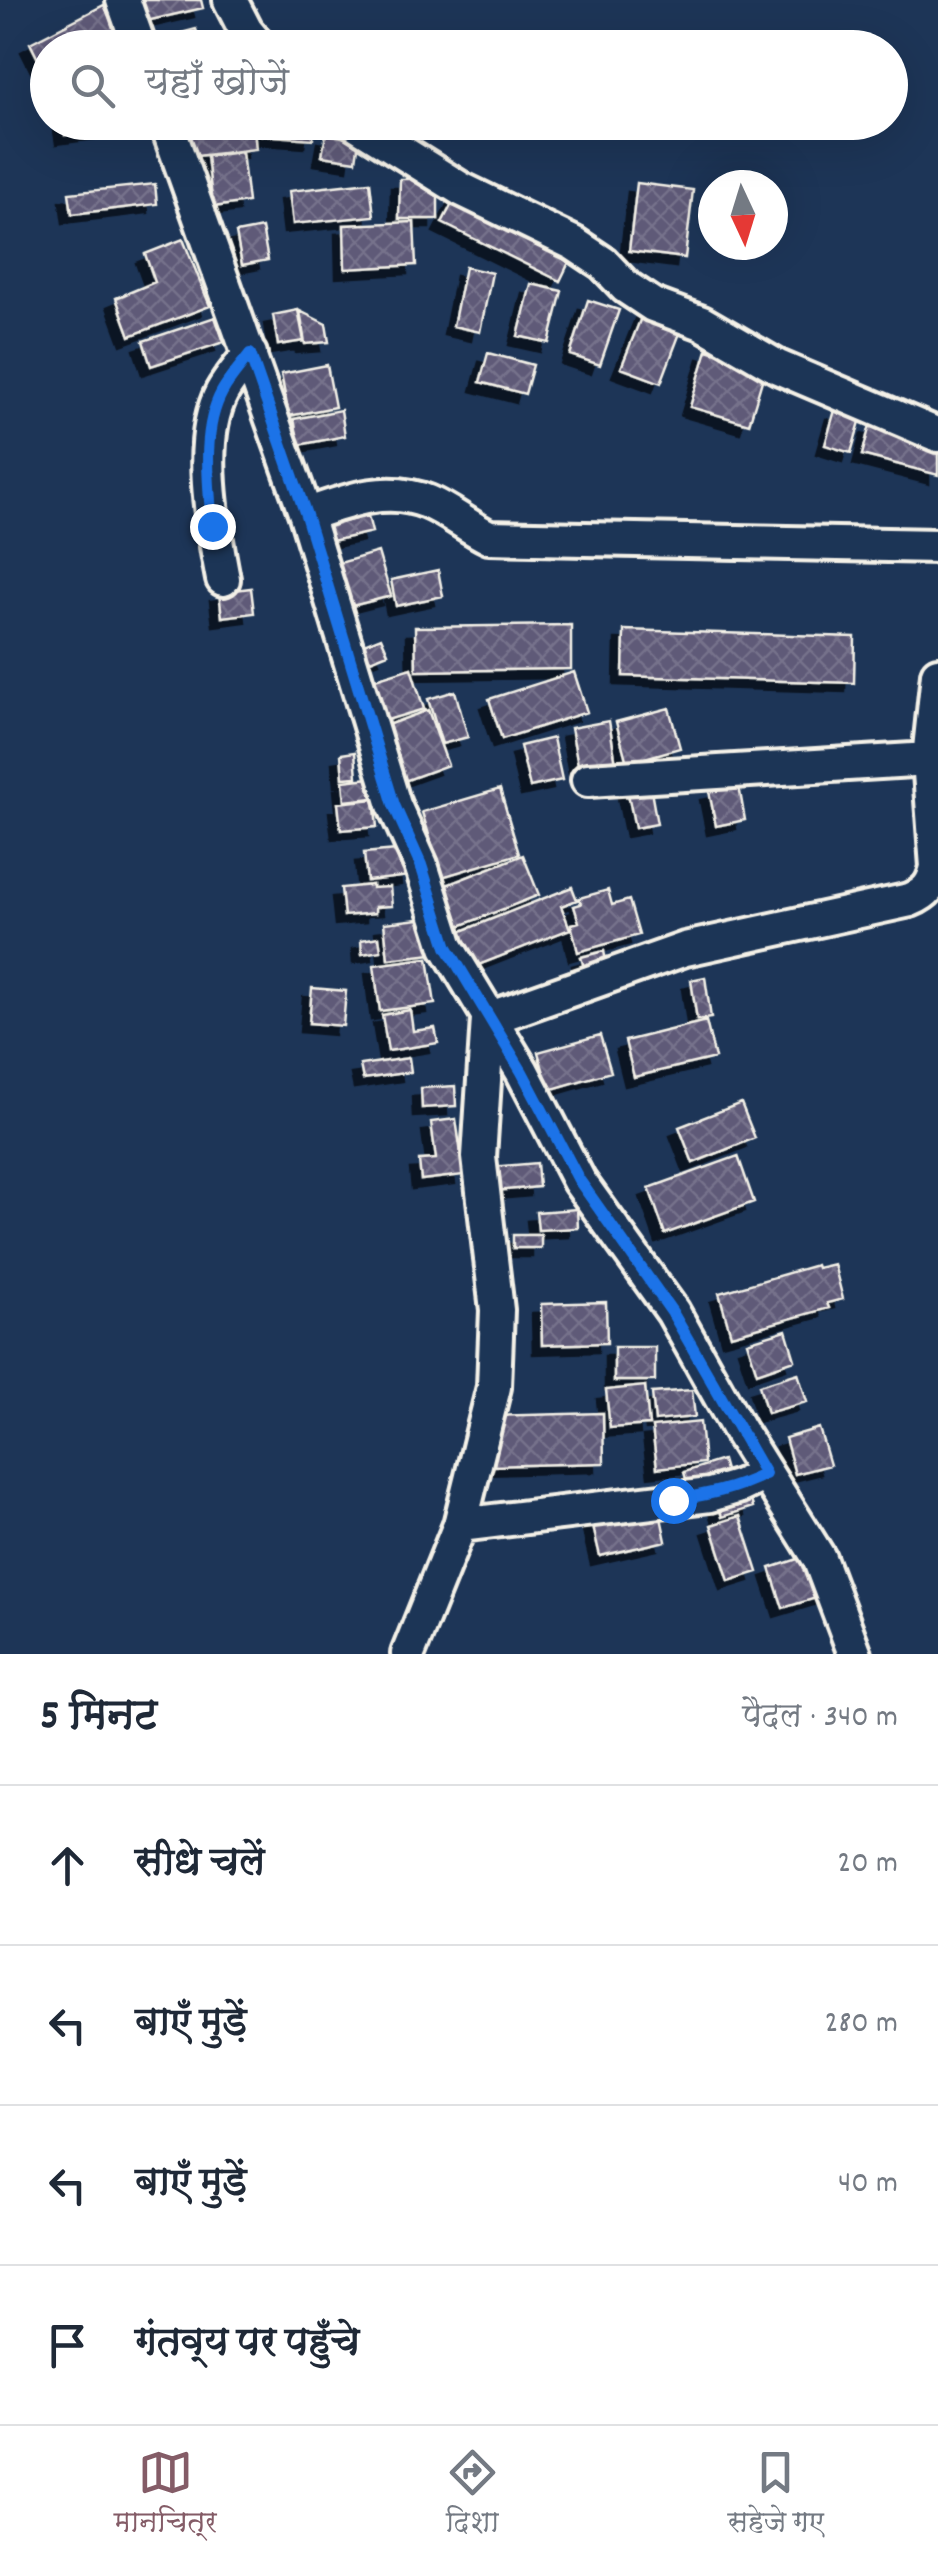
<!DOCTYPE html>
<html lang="hi">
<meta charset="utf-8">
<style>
body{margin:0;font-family:Dekko,"Playpen Sans Deva",sans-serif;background:#f6f6f7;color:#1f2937}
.compass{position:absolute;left:698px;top:170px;width:90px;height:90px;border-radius:50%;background:#fff;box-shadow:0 10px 40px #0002;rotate:176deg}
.stop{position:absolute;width:30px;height:30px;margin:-22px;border:8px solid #1a73e8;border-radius:50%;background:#fff}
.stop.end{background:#1a73e8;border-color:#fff;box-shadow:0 2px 10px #0008}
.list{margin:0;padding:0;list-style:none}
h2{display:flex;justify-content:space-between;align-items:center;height:130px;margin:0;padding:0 40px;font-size:42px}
h2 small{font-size:32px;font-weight:400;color:#747a83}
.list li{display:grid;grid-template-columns:65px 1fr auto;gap:30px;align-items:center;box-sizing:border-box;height:160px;padding:0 40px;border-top:2px solid #e0e1e3}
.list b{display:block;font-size:38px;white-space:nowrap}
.list em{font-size:32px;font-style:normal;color:#747a83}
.icon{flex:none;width:55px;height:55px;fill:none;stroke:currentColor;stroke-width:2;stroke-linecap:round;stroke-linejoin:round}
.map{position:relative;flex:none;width:938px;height:1654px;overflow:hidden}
.search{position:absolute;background:#fff;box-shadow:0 10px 40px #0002;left:30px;right:30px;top:30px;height:110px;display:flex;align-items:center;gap:25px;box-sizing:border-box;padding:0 35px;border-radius:55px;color:#747a83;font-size:38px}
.sheet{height:770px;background:#fff}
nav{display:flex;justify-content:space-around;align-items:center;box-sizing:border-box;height:140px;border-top:2px solid #e0e1e3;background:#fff;font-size:28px;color:#747a83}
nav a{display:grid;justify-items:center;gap:5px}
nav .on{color:#845c67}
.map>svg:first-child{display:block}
.building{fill:url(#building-cross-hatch);stroke:#f4f1e8;stroke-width:2.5;filter:url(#shadow)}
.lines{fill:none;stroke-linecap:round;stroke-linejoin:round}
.minor-casing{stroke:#f4f1e8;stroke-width:40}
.minor{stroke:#1d3557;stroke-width:32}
.route{stroke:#1a73e8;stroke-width:12}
</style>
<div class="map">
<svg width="938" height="1654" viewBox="0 0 938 1654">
<defs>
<pattern id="building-cross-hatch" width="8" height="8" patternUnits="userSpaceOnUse" patternTransform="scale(2.5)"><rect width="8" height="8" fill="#5e5a78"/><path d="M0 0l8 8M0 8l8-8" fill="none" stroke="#76728b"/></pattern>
<filter id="shadow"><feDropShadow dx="-9" dy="9" stdDeviation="0" flood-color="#0009"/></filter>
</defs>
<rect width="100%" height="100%" fill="#1d3557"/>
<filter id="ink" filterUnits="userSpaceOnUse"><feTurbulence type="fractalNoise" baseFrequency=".01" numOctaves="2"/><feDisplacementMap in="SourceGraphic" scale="20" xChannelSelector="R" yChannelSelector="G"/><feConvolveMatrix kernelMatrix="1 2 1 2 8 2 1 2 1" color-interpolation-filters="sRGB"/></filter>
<g filter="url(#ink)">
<!-- building -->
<path class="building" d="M 137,0 L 201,0 L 203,8 L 142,22 Z
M 104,5 L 124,48 L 48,48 L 48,65 L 42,67 L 30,43 Z
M 196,29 L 201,46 L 161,48 L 159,39 Z
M 63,122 L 148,122 L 148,124 L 65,135 Z
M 184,122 L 253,122 L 256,149 L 188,157 Z
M 261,122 L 315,122 L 313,139 L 260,135 Z
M 326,134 L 359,140 L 356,161 L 322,156 Z
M 242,152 L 248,202 L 213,207 L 207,156 Z
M 400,179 L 438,179 L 438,219 L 399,219 Z
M 370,182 L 374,216 L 293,224 L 289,191 Z
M 637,183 L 693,190 L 685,258 L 629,251 Z
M 155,184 L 157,204 L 72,214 L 69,193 Z
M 456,196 L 573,254 L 560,281 L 442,223 Z
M 414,222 L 416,265 L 345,269 L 344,225 Z
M 262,228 L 268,260 L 242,265 L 236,233 Z
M 183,239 L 210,306 L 130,336 L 116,298 L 155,282 L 145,254 Z
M 465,267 L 492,273 L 480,332 L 453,326 Z
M 531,284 L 562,291 L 549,343 L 518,336 Z
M 588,300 L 619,310 L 600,365 L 570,355 Z
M 298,310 L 304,341 L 278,345 L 273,315 Z
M 644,310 L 683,325 L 661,383 L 621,368 Z
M 300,311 L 326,324 L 329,342 L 305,344 Z
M 215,317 L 224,342 L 151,366 L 143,341 Z
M 707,350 L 766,367 L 749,424 L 690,407 Z
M 488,353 L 533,365 L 525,394 L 480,382 Z
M 327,365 L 335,407 L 289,416 L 281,374 Z
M 341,410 L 345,436 L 299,445 L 294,419 Z
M 835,410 L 861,418 L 851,453 L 825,445 Z
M 870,425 L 938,443 L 938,475 L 862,455 Z
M 368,516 L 372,532 L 323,543 L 319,528 Z
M 378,552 L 391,596 L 348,607 L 336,564 Z
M 438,570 L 443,596 L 396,606 L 391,580 Z
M 251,588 L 254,613 L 222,617 L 219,592 Z
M 571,625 L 571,669 L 416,671 L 415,627 Z
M 624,630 L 855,637 L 854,683 L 623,676 Z
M 381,637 L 388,653 L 360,664 L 354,648 Z
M 411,668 L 424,709 L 377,723 L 365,682 Z
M 574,672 L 587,712 L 502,739 L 489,699 Z
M 455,691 L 468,737 L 442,744 L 428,699 Z
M 669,708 L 680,748 L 627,763 L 616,722 Z
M 428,710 L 448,765 L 399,783 L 379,728 Z
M 609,721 L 616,764 L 579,770 L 571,728 Z
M 553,738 L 562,780 L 530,787 L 520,746 Z
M 355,752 L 357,777 L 343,778 L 341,754 Z
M 370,778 L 373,798 L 345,801 L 343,781 Z
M 649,780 L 657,824 L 635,828 L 626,784 Z
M 739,786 L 745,820 L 716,826 L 709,791 Z
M 500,789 L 519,854 L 442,877 L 422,812 Z
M 374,799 L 377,827 L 341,830 L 338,803 Z
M 407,849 L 410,876 L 367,881 L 364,853 Z
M 523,855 L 539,895 L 460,926 L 444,886 Z
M 372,885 L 372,888 L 390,887 L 392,906 L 375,907 L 375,913 L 344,916 L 341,888 Z
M 572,887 L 577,900 L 561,906 L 570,929 L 471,968 L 457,933 Z
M 608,890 L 612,905 L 629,900 L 639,935 L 578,952 L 571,924 L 579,922 L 574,906 L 581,904 L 579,898 Z
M 428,918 L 433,954 L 388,959 L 384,923 Z
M 379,937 L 381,951 L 362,954 L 361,940 Z
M 604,951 L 607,966 L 585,971 L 581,957 Z
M 428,958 L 435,1004 L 380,1011 L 374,965 Z
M 705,977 L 711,1018 L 697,1020 L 691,980 Z
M 312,988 L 346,991 L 343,1026 L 309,1023 Z
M 410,1010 L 413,1031 L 435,1028 L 438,1043 L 388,1051 L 382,1015 Z
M 706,1021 L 715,1058 L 634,1077 L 625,1041 Z
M 600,1035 L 611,1072 L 549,1090 L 538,1052 Z
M 409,1058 L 411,1072 L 363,1079 L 360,1065 Z
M 455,1086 L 456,1106 L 422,1108 L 421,1088 Z
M 741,1103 L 755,1138 L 693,1163 L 679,1127 Z
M 456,1119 L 464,1175 L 421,1180 L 419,1160 L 436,1159 L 431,1122 Z
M 738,1156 L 754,1202 L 665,1234 L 649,1188 Z
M 537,1163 L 539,1187 L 494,1191 L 492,1167 Z
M 577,1209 L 578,1228 L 538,1230 L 536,1212 Z
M 513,1235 L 541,1235 L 541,1248 L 513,1248 Z
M 834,1264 L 843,1299 L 827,1303 L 829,1308 L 731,1335 L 719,1293 L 816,1265 L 817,1268 Z
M 606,1302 L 607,1343 L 542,1345 L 541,1304 Z
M 786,1330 L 795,1360 L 757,1373 L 747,1342 Z
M 614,1347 L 655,1347 L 655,1381 L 614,1381 Z
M 798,1373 L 807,1402 L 767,1413 L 759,1385 Z
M 645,1386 L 649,1425 L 610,1428 L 606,1390 Z
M 692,1390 L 695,1417 L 655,1421 L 652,1393 Z
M 603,1413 L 604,1463 L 490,1466 L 489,1416 Z
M 700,1422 L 704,1463 L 657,1468 L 652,1427 Z
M 819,1428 L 830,1465 L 795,1474 L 785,1438 Z
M 722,1460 L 728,1481 L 690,1493 L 684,1472 Z
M 748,1491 L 753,1507 L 722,1517 L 717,1501 Z
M 658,1503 L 666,1541 L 600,1556 L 591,1518 Z
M 740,1516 L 758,1572 L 729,1581 L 711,1525 Z
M 810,1555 L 823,1596 L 783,1608 L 770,1568 Z"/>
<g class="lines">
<defs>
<path id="minor" d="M 123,0 L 140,48
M 230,0 L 246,31 L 260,48
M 166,122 L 306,515 L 394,805 L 421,865 L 447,947 L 522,1071 L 579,1181 L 673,1312 L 739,1430 L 819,1558 L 855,1654
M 354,122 L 461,189 L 573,243 L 603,263 L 626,287 L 653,305 L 702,323 L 778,367 L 938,435
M 306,515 C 346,501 387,485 428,502 C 450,511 468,527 489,537 L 938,546
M 223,579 C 213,527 196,441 222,392 C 229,379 241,366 250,354
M 588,780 L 929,759
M 460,1525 L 710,1495 L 740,1486 L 765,1474
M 408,1654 L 460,1525 L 494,1387 L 497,1310 L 479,1157 L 488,1019 L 685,949 L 910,900 C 927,893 933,885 937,867 L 929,759 L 938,674"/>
</defs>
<!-- minor casing -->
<use href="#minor" class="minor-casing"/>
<!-- minor -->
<use href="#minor" class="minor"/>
</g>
</g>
<g class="lines" filter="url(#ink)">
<!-- route -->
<path class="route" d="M 212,526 C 209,484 201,430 222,392 C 229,379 241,366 250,354 L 306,515 L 394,805 L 421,865 L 447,947 L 522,1072 L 579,1180 L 672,1312 L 765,1474 C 735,1489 707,1495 673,1500"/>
</g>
</svg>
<svg class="compass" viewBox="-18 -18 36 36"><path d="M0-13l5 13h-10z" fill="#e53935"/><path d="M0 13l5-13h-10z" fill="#747a83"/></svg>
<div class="stop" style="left:673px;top:1500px"></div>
<div class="stop end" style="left:212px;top:526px"></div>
<div class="search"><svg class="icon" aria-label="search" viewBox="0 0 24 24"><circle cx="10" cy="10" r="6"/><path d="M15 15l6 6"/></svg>यहाँ खोजें</div>
</div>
<section class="sheet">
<h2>5 मिनट<small>पैदल · 340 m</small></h2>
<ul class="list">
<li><svg class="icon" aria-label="ahead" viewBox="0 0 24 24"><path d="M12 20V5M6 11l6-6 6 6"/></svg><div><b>सीधे चलें</b></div><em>20 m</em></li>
<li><svg class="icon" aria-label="left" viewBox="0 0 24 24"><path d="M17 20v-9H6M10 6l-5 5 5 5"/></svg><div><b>बाएँ मुड़ें</b></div><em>280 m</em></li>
<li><svg class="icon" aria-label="left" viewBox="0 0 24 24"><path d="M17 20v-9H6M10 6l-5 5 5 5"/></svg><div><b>बाएँ मुड़ें</b></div><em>40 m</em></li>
<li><svg class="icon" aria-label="arrive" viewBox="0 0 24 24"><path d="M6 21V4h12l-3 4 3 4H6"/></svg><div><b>गंतव्य पर पहुँचे</b></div></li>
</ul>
</section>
<nav>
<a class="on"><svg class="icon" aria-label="map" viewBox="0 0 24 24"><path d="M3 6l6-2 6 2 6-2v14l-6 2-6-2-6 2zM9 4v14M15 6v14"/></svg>मानचित्र</a>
<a><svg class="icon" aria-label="directions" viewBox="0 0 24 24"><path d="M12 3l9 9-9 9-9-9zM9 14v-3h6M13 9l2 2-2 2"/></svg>दिशा</a>
<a><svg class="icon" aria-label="saved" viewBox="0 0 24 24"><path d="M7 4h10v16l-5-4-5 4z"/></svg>सहेजे गए</a>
</nav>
